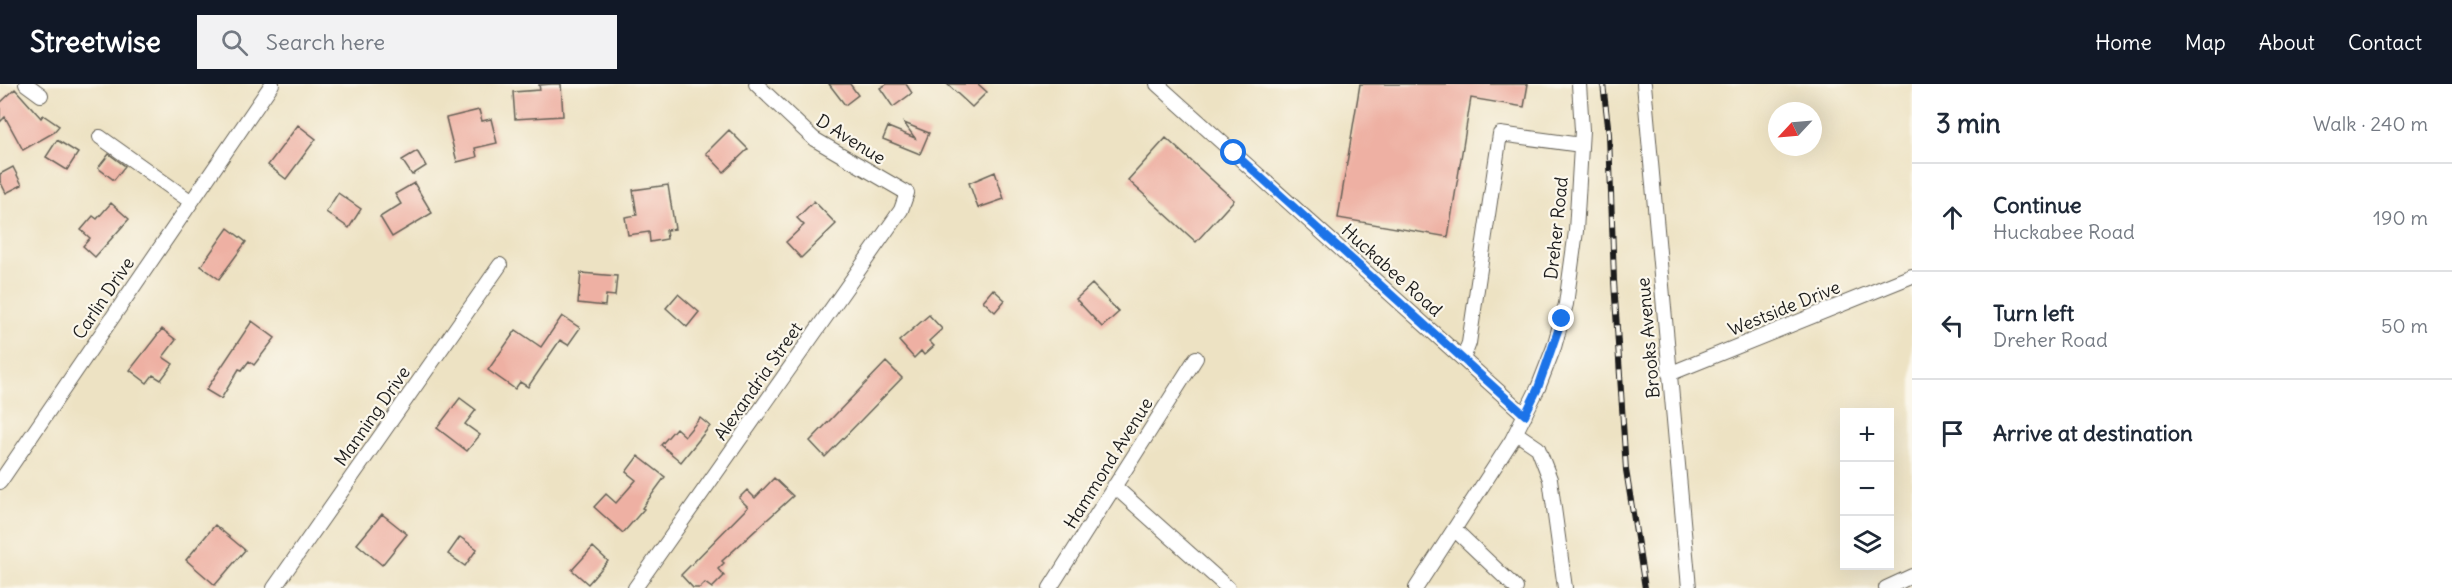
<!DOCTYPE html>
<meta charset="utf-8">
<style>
body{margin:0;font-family:Delius,sans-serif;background:#f2f2f3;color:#1f2937}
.controls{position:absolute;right:18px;bottom:18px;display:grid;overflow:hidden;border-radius:0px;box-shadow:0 6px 24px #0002}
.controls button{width:54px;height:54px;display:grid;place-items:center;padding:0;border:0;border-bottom:2px solid #e0e1e3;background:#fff;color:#1f2937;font:30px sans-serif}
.compass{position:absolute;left:1768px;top:18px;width:54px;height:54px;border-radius:50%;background:#fff;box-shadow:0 6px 24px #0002;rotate:244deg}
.stop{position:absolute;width:18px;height:18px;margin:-14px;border:4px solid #1a73e8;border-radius:50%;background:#fff}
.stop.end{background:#1a73e8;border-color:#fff;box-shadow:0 2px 6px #0008}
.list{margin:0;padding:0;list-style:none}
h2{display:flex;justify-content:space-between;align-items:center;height:78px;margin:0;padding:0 24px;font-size:26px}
h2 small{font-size:20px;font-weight:400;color:#747a83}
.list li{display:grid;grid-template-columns:39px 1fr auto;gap:18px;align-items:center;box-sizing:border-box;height:108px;padding:0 24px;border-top:2px solid #e0e1e3}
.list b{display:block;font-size:22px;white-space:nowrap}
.list p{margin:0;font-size:20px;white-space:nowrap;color:#747a83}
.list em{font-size:20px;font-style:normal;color:#747a83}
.icon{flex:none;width:33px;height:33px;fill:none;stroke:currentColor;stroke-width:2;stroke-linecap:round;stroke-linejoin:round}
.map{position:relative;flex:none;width:1912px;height:504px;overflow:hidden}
header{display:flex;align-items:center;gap:36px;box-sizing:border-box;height:84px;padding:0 30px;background:#111827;color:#fff}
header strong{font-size:28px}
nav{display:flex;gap:33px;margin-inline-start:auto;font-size:21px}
.search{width:420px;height:54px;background:#f2f2f3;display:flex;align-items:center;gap:15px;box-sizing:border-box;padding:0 21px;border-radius:0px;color:#747a83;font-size:22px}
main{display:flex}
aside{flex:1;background:#fff}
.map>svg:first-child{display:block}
.building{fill:#eeb0a3}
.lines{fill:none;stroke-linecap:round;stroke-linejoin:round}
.minor-casing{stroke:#656156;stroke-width:16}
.minor{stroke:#fff;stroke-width:14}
.rail-casing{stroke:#1c1c1c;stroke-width:6}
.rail{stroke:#fbf7ec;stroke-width:4;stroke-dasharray:11;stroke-linecap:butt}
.route{stroke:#1a73e8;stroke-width:8}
.labels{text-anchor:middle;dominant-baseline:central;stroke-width:4.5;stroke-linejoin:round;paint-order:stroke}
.street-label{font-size:18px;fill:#1c1c1c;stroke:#fbf7ec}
</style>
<header>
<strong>Streetwise</strong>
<div class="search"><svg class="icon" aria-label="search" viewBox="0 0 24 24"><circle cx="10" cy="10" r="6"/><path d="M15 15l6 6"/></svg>Search here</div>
<nav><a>Home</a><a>Map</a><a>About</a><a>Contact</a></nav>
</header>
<main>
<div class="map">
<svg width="1912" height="504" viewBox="0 0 1912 504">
<rect width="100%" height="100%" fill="#fbf7ec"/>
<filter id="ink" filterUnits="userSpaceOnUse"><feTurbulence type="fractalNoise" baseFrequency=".0167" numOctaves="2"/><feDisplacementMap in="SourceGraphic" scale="12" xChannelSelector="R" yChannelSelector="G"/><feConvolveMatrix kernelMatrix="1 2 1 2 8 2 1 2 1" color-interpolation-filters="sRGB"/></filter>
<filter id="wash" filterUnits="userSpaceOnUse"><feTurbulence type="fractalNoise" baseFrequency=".008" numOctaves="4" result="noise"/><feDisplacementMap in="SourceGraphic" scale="24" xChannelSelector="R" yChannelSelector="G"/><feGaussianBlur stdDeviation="1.35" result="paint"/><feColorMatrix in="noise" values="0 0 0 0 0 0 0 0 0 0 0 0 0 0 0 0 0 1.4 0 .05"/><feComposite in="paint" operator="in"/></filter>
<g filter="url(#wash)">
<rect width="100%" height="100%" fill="#ede2c3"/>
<g id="blocks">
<!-- building -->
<path class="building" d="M 552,0 L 561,0 L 563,32 L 515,35 L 513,8 L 540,6 L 539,1 Z
M 829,0 L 850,0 L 858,11 L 845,21 Z
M 887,0 L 906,0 L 912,9 L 893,23 L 880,4 Z
M 947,0 L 978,0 L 987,8 L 972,23 Z
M 1360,0 L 1528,0 L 1524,23 L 1471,14 L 1448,153 L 1338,134 Z
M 15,5 L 41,34 L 43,31 L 59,42 L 53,49 L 23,66 L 5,33 L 0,38 L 0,19 Z
M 479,26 L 482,37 L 491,35 L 497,59 L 475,64 L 477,73 L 457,78 L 446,34 Z
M 904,39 L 929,49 L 920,70 L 883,55 L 888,43 L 915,54 Z
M 298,41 L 316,55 L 286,95 L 268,81 Z
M 729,46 L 748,65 L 724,88 L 706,69 Z
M 1166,54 L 1234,116 L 1196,158 L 1128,96 Z
M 57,56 L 78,69 L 67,86 L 46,73 Z
M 417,67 L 426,82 L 412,91 L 402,76 Z
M 109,70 L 125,82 L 114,96 L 98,84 Z
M 13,83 L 22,101 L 6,109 L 0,97 L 0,90 Z
M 995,88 L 1004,115 L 978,124 L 969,99 Z
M 414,99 L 432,129 L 392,153 L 380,133 L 401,120 L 395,110 Z
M 668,101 L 675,145 L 666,146 L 667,155 L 650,158 L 649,148 L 628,151 L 625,133 L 637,131 L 633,106 Z
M 338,109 L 361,125 L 349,144 L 326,128 Z
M 814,117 L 836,140 L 801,174 L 786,158 L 804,141 L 797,134 Z
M 111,119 L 129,135 L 95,173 L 83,162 L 90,154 L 81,146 L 93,132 L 97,135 Z
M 228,144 L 246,158 L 219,195 L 201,182 Z
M 581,189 L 617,192 L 615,212 L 606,211 L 605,222 L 578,219 Z
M 1092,200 L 1119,228 L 1102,243 L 1076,215 Z
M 993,205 L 1005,216 L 995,228 L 983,217 Z
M 678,210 L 699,228 L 687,243 L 666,224 Z
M 929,231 L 942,245 L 929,257 L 934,262 L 924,271 L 921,267 L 914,274 L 899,257 Z
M 562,232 L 580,244 L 568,261 L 560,256 L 528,303 L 520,298 L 515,305 L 488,286 L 516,246 L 541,263 Z
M 252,237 L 275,254 L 254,281 L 249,277 L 242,286 L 239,285 L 221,315 L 206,306 Z
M 162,245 L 176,256 L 163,273 L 173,280 L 161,296 L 153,291 L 147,299 L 130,286 Z
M 886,278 L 902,294 L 825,373 L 810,357 Z
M 460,314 L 476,326 L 465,340 L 480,351 L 467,367 L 437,344 Z
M 700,334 L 710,342 L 681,378 L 661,361 L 676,344 L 685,352 Z
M 638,372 L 665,393 L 642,424 L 644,425 L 623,449 L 594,423 L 606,410 L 616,419 L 636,396 L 626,388 Z
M 774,394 L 793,412 L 722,477 L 724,479 L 718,485 L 724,492 L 712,504 L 705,499 L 700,504 L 693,504 L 681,491 L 748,423 L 739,414 L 747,406 L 755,414 Z
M 382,430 L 407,450 L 382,481 L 357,460 Z
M 215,441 L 245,466 L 215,501 L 186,476 Z
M 460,453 L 477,465 L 465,482 L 448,470 Z
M 593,463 L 608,477 L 588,500 L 572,486 Z"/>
</g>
</g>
<g filter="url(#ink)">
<use href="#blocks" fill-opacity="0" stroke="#656156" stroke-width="1.5"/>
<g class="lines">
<defs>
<path id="minor" d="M 26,0 L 41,11
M 1157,0 L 1525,331
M 1644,0 L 1689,504
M 100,53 L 190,117
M 1463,275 L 1469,259 L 1500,50 L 1581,61
M 1669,290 L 1912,192
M 1516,349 L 1538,364 L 1550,395 L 1565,504
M 0,398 L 272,0
M 1114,402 L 1228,504
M 1454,445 L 1516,504
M 274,504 L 500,181
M 635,504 L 901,126 L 907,109 L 814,55 L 756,0
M 1050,504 L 1196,274
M 1416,504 L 1512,356 L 1538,304 L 1554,263 L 1566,220 L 1576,147 L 1582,46 L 1579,0
M 1886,504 L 1912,492"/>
</defs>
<!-- minor casing -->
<use href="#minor" class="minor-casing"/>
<!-- minor -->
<use href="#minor" class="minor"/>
<defs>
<path id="rail" d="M 1603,0 L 1609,50 L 1614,197 L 1626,386 L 1645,504"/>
</defs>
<!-- rail casing -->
<use href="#rail" class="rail-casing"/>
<!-- rail -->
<use href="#rail" class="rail"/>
</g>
</g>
<g class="lines" filter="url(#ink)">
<!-- route -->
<path class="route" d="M 1234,69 L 1525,331 L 1538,304 L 1562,235"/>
</g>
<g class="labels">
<!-- street labels -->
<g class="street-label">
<text transform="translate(851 55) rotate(32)">D Avenue</text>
<text transform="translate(1556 144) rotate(-84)">Dreher Road</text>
<text transform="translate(1392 186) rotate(42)">Huckabee Road</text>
<text transform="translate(103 214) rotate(-56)">Carlin Drive</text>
<text transform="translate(1784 224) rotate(-22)">Westside Drive</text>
<text transform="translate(1648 254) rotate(-95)">Brooks Avenue</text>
<text transform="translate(758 297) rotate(-55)">Alexandria Street</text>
<text transform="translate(372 332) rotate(-55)">Manning Drive</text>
<text transform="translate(1108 379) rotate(-58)">Hammond Avenue</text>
</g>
</g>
</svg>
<div class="controls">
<button>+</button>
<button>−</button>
<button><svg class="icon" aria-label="layers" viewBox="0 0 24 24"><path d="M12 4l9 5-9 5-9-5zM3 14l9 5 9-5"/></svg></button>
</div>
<svg class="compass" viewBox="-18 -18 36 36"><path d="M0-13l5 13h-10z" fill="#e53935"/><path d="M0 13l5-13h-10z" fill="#747a83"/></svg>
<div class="stop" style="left:1234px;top:69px"></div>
<div class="stop end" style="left:1562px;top:235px"></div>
</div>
<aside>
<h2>3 min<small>Walk · 240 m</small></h2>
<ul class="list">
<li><svg class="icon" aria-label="ahead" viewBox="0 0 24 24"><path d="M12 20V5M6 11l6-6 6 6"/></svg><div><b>Continue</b><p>Huckabee Road</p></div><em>190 m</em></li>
<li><svg class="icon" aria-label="left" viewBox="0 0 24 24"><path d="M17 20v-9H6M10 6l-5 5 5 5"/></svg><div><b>Turn left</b><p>Dreher Road</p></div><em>50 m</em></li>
<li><svg class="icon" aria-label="arrive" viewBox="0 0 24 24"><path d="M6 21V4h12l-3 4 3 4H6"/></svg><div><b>Arrive at destination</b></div></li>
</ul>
</aside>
</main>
